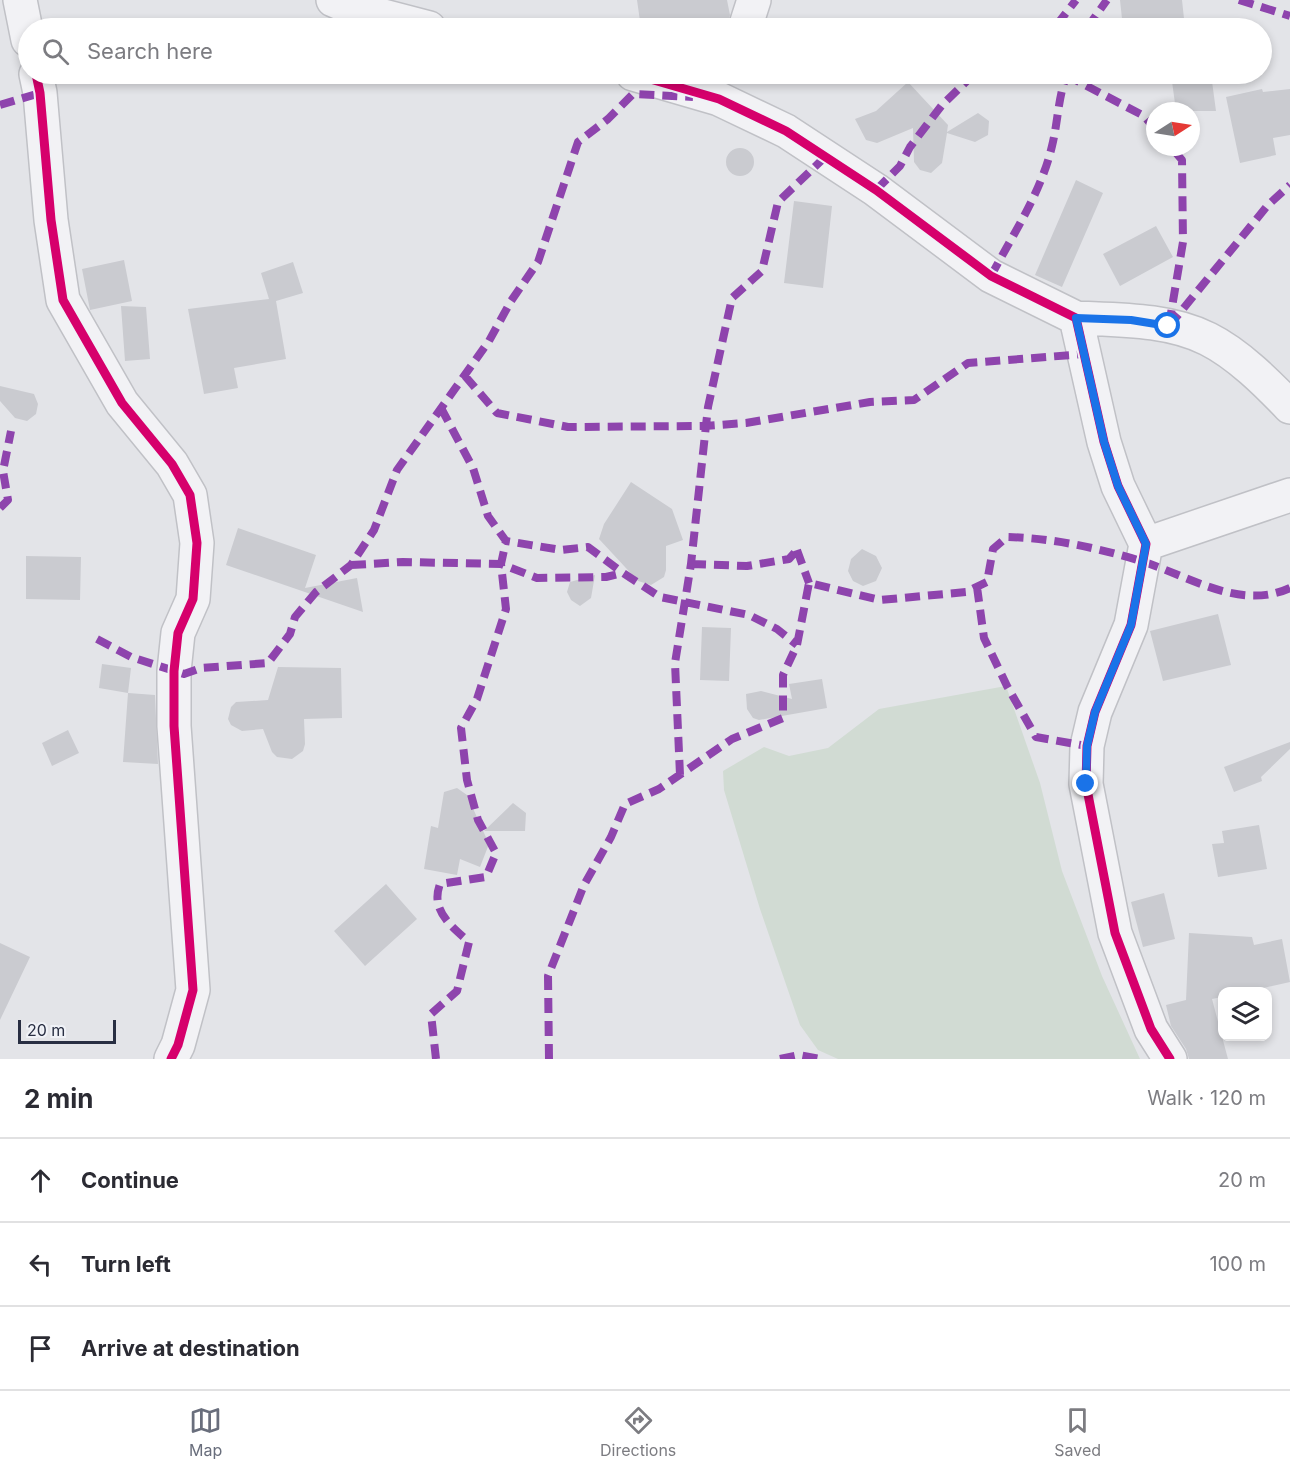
<!DOCTYPE html>
<meta charset="utf-8">
<style>
body{margin:0;font-family:Inter,sans-serif;background:#f7f7f7;color:#2b2b33}
.controls{position:absolute;right:18px;bottom:18px;display:grid;overflow:hidden;border-radius:12px;box-shadow:0 3px 9px #0003}
.controls button{width:54px;height:54px;display:grid;place-items:center;padding:0;border:0;border-bottom:2px solid #e1e1e2;background:#fff;color:#2b2b33;font:30px sans-serif}
.compass{position:absolute;left:1146px;top:102px;width:54px;height:54px;border-radius:50%;background:#fff;box-shadow:0 3px 9px #0003;rotate:78deg}
.scale{position:absolute;left:18px;bottom:15px;width:98px;box-sizing:border-box;padding-left:6px;border:3px solid #282e42;border-top:0;font-size:16px;line-height:21px;white-space:nowrap;color:#282e42;-webkit-text-stroke:4px #f0f2f7;paint-order:stroke}
.stop{position:absolute;width:18px;height:18px;margin:-14px;border:4px solid #1a73e8;border-radius:50%;background:#fff}
.stop.end{background:#1a73e8;border-color:#fff;box-shadow:0 2px 6px #0008}
.list{margin:0;padding:0;list-style:none}
h2{display:flex;justify-content:space-between;align-items:center;height:78px;margin:0;padding:0 24px;font-size:26px}
h2 small{font-size:20px;font-weight:400;color:#7c7c81}
.list li{display:grid;grid-template-columns:39px 1fr auto;gap:18px;align-items:center;box-sizing:border-box;height:84px;padding:0 24px;border-top:2px solid #e1e1e2}
.list b{display:block;font-size:22px;white-space:nowrap}
.list em{font-size:20px;font-style:normal;color:#7c7c81}
.icon{flex:none;width:33px;height:33px;fill:none;stroke:currentColor;stroke-width:2;stroke-linecap:round;stroke-linejoin:round}
.map{position:relative;flex:none;width:1290px;height:1059px;overflow:hidden}
.search{position:absolute;background:#fff;box-shadow:0 3px 9px #0003;left:18px;right:18px;top:18px;height:66px;display:flex;align-items:center;gap:15px;box-sizing:border-box;padding:0 21px;border-radius:33px;color:#7c7c81;font-size:22px}
.sheet{height:330px;background:#fff}
nav{display:flex;justify-content:space-around;align-items:center;box-sizing:border-box;height:84px;border-top:2px solid #e1e1e2;background:#fff;font-size:16px;color:#7c7c81}
nav a{display:grid;justify-items:center;gap:3px}
nav .on{color:#696e7c}
.map>svg:first-child{display:block}
.green{fill:#d1dbd3}
.building{fill:#cacbd0}
.lines{fill:none;stroke-linecap:round;stroke-linejoin:round}
.minor-casing{stroke:#c0c1c6;stroke-width:36}
.minor{stroke:#f2f2f5;stroke-width:33}
.quiet{stroke:#8e44ad;stroke-width:8;stroke-dasharray:15 8;stroke-linecap:butt}
.cycleway-casing{stroke:#f0f2f7;stroke-width:13}
.cycleway{stroke:#d6006c;stroke-width:9}
.route{stroke:#1a73e8;stroke-width:8}
</style>
<div class="map">
<svg width="1290" height="1059" viewBox="0 0 1290 1059">
<rect width="100%" height="100%" fill="#e3e4e8"/>
<!-- green -->
<path class="green" d="M 1006,686 L 1040,783 L 1062,871 L 1102,976 L 1140,1059 L 838,1059 L 818,1050 L 800,1025 L 760,909 L 724,790 L 723,771 L 764,747 L 789,756 L 828,748 L 879,709 Z"/>
<!-- building -->
<path class="building" d="M 637,0 L 727,0 L 730,15 L 727,27 L 641,28 Z
M 1120,0 L 1182,0 L 1185,28 L 1123,28 Z
M 1171,74 L 1211,74 L 1216,111 L 1176,111 Z
M 908,82 L 948,125 L 947,132 L 978,113 L 989,121 L 988,135 L 975,142 L 947,133 L 942,163 L 931,173 L 920,170 L 914,162 L 913,128 L 877,143 L 866,140 L 855,119 L 876,111 Z
M 1262,89 L 1263,92 L 1290,89 L 1290,135 L 1273,138 L 1276,155 L 1240,163 L 1226,97 Z
M726 162a14 14 0 1 1 28 0a14 14 0 1 1-28 0Z
M 1076,180 L 1103,193 L 1062,287 L 1035,275 Z
M 794,201 L 832,206 L 823,288 L 784,283 Z
M 1156,226 L 1173,257 L 1120,286 L 1103,254 Z
M 124,260 L 132,301 L 90,310 L 82,269 Z
M 293,262 L 303,293 L 276,301 L 286,359 L 234,368 L 238,388 L 204,394 L 188,309 L 269,299 L 261,273 Z
M 121,306 L 146,307 L 150,359 L 125,361 Z
M 0,386 L 34,394 L 38,404 L 36,414 L 27,421 L 15,418 L 0,401 Z
M 631,482 L 672,509 L 683,540 L 666,546 L 666,570 L 664,577 L 651,585 L 638,581 L 599,539 L 604,524 Z
M 238,528 L 316,555 L 305,588 L 357,578 L 363,612 L 226,565 Z
M 862,549 L 876,556 L 882,568 L 876,581 L 863,586 L 853,581 L 848,571 L 851,559 Z
M 26,556 L 81,557 L 80,600 L 26,599 Z
M 595,575 L 591,598 L 580,606 L 571,600 L 567,592 L 570,582 Z
M 1218,614 L 1231,665 L 1163,681 L 1150,631 Z
M 702,627 L 731,628 L 729,681 L 700,680 Z
M 102,664 L 131,668 L 128,693 L 99,688 Z
M 278,667 L 341,668 L 342,718 L 304,719 L 305,744 L 303,751 L 292,759 L 277,757 L 272,752 L 263,729 L 242,731 L 231,725 L 228,719 L 231,707 L 236,702 L 268,700 Z
M 822,679 L 827,708 L 759,720 L 753,718 L 747,709 L 746,694 L 761,691 L 792,699 L 789,684 Z
M 128,693 L 155,695 L 158,764 L 123,762 Z
M 68,730 L 79,753 L 52,766 L 42,743 Z
M 1290,742 L 1290,749 L 1261,777 L 1262,781 L 1234,792 L 1224,767 Z
M 457,788 L 467,795 L 489,844 L 480,867 L 460,859 L 457,875 L 424,869 L 431,826 L 438,828 L 444,792 Z
M 513,803 L 526,813 L 525,831 L 484,831 Z
M 1259,825 L 1267,869 L 1218,877 L 1212,844 L 1224,843 L 1222,831 Z
M 386,884 L 417,919 L 365,966 L 334,931 Z
M 1164,893 L 1175,939 L 1143,947 L 1131,902 Z
M 1189,933 L 1252,937 L 1254,945 L 1282,939 L 1290,982 L 1246,992 L 1222,992 L 1222,997 L 1212,999 L 1228,1059 L 1189,1059 L 1186,1049 L 1171,1026 L 1166,1005 L 1186,1000 Z
M 0,943 L 30,957 L 0,1020 Z"/>
<g class="lines">
<defs>
<path id="minor" d="M 20,0 L 28,40
M 333,0 L 349,7 L 429,28
M 745,28 L 754,0
M 36,74 L 40,93 L 51,220 L 63,300 L 122,403 L 172,464 L 190,495 L 197,543 L 193,599 L 178,633 L 174,671 L 174,726 L 193,990 L 178,1045 L 171,1059
M 633,74 L 719,99 L 786,131 L 876,190 L 991,276 L 1076,318 L 1104,442 L 1118,486 L 1146,544 L 1131,625 L 1095,712 L 1087,746 L 1086,784 L 1115,933 L 1151,1029 L 1170,1059
M 1076,318 C 1119,320 1169,319 1208,339 C 1238,354 1267,383 1290,407
M 1146,544 L 1290,495"/>
</defs>
<!-- minor casing -->
<use href="#minor" class="minor-casing"/>
<!-- minor -->
<use href="#minor" class="minor"/>
<!-- quiet -->
<path class="quiet" d="M 1239,0 L 1290,16
M 1010,28 L 1019,24 L 1059,22 L 1076,0
M 1087,28 L 1107,0
M 1066,75 L 1144,116 L 1155,129
M 0,105 L 40,93
M 876,190 L 900,166 L 910,147 L 942,105 L 974,74
M 991,276 C 1013,234 1041,193 1052,146 C 1058,122 1058,97 1067,74
M 1169,325 L 1183,242 L 1182,160 L 1171,147
M 1169,326 L 1268,205 L 1290,185
M 465,376 L 497,413 L 568,427 L 705,426 L 746,423 L 870,402 L 914,400 L 968,363 L 1085,354
M 441,408 L 473,468 L 488,516 L 506,541 L 561,550 L 588,547 L 623,573
M 0,508 L 8,500 L 3,471 L 11,431
M 797,550 L 809,583
M 691,564 L 747,566 L 789,559 L 797,550
M 351,565 L 403,562 L 501,564 L 537,578 L 606,577 L 623,573 L 660,597 L 749,615 L 777,629 L 797,645
M 977,587 L 984,638 L 1007,686 L 1036,737 L 1087,746
M 97,639 L 131,657 L 184,674 L 201,668 L 268,663 L 290,634 L 295,617 L 316,592 L 351,565 L 374,530 L 397,470 L 489,341 L 511,301 L 538,262 L 578,142 L 608,119 L 633,94 L 693,97
M 680,775 L 675,663 L 691,564 L 708,407 L 732,298 L 762,271 L 778,202 L 825,157
M 436,1059 L 431,1014 L 457,991 L 469,942 C 451,926 430,910 440,884 L 486,877 L 496,853 L 478,820 L 467,780 L 461,728 L 477,699 L 506,609 L 501,564 L 506,541
M 549,1059 L 548,976 L 584,885 L 611,837 L 625,804 L 659,789 L 732,739 L 783,718 L 783,675 L 797,645 L 809,583 L 880,600 L 966,592 L 987,582 L 993,549 L 1007,537 C 1052,538 1098,548 1141,561 C 1189,576 1240,611 1290,588
M 780,1059 L 799,1055 L 820,1059"/>
<defs>
<path id="cycleway" d="M 36,74 L 40,93 L 51,220 L 63,300 L 122,403 L 172,464 L 190,495 L 197,543 L 193,599 L 178,633 L 174,671 L 174,726 L 193,990 L 178,1045 L 171,1059
M 633,74 L 719,99 L 786,131 L 876,190 L 991,276 L 1076,318 L 1104,442 L 1118,486 L 1146,544 L 1131,625 L 1095,712 L 1087,746 L 1086,784 L 1115,933 L 1151,1029 L 1170,1059"/>
</defs>
<!-- cycleway casing -->
<use href="#cycleway" class="cycleway-casing"/>
<!-- cycleway -->
<use href="#cycleway" class="cycleway"/>
</g>
<g class="lines">
<!-- route -->
<path class="route" d="M 1086,784 L 1087,746 L 1095,712 L 1131,625 L 1146,544 L 1118,486 L 1104,442 L 1076,318 L 1131,320 L 1168,326"/>
</g>
</svg>
<div class="controls">
<button><svg class="icon" aria-label="layers" viewBox="0 0 24 24"><path d="M12 4l9 5-9 5-9-5zM3 14l9 5 9-5"/></svg></button>
</div>
<svg class="compass" viewBox="-18 -18 36 36"><path d="M0-13l5 13h-10z" fill="#e53935"/><path d="M0 13l5-13h-10z" fill="#7c7c81"/></svg>
<div class="scale">20 m</div>
<div class="stop" style="left:1168px;top:326px"></div>
<div class="stop end" style="left:1086px;top:784px"></div>
<div class="search"><svg class="icon" aria-label="search" viewBox="0 0 24 24"><circle cx="10" cy="10" r="6"/><path d="M15 15l6 6"/></svg>Search here</div>
</div>
<section class="sheet">
<h2>2 min<small>Walk · 120 m</small></h2>
<ul class="list">
<li><svg class="icon" aria-label="ahead" viewBox="0 0 24 24"><path d="M12 20V5M6 11l6-6 6 6"/></svg><div><b>Continue</b></div><em>20 m</em></li>
<li><svg class="icon" aria-label="left" viewBox="0 0 24 24"><path d="M17 20v-9H6M10 6l-5 5 5 5"/></svg><div><b>Turn left</b></div><em>100 m</em></li>
<li><svg class="icon" aria-label="arrive" viewBox="0 0 24 24"><path d="M6 21V4h12l-3 4 3 4H6"/></svg><div><b>Arrive at destination</b></div></li>
</ul>
</section>
<nav>
<a class="on"><svg class="icon" aria-label="map" viewBox="0 0 24 24"><path d="M3 6l6-2 6 2 6-2v14l-6 2-6-2-6 2zM9 4v14M15 6v14"/></svg>Map</a>
<a><svg class="icon" aria-label="directions" viewBox="0 0 24 24"><path d="M12 3l9 9-9 9-9-9zM9 14v-3h6M13 9l2 2-2 2"/></svg>Directions</a>
<a><svg class="icon" aria-label="saved" viewBox="0 0 24 24"><path d="M7 4h10v16l-5-4-5 4z"/></svg>Saved</a>
</nav>
